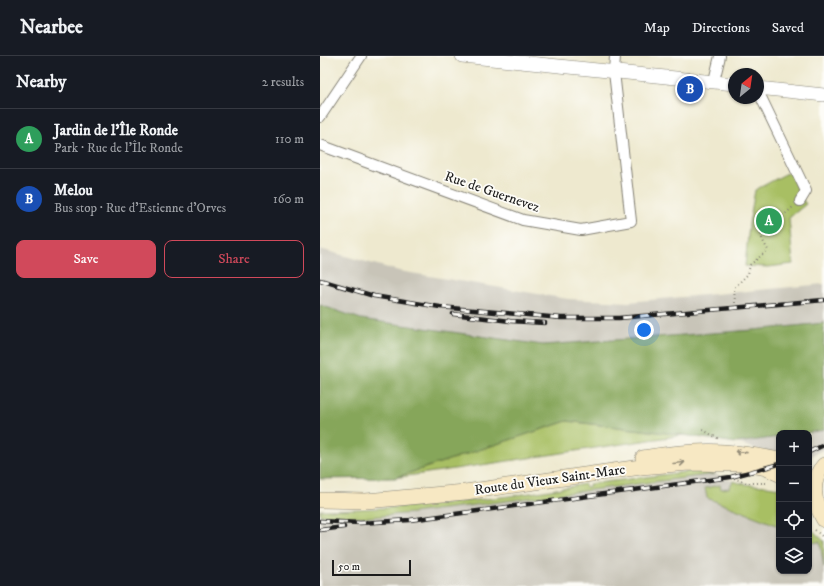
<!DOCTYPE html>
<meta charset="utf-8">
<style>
body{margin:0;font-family:"IM FELL DW Pica",serif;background:#20242c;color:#f1f3f6}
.controls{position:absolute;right:12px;bottom:12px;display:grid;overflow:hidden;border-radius:8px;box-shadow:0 1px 3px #0004}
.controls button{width:36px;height:36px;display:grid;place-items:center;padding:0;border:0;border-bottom:1px solid #363941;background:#171b24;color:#f1f3f6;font:20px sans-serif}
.compass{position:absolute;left:408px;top:12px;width:36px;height:36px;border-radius:50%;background:#171b24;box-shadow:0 1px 3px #0004;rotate:29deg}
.scale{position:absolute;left:12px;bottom:10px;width:79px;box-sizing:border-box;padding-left:4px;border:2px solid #1c1c1c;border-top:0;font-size:11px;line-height:14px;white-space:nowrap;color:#1c1c1c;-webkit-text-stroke:3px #fdfcf7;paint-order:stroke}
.you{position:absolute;left:324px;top:274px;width:14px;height:14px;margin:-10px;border:3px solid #fff;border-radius:50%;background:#1a73e8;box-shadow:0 0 0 6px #1a73e833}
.badge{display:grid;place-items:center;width:26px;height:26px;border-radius:50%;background:#d1495b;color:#fff;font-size:13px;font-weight:700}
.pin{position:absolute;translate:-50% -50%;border:2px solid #fff;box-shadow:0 1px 4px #0006}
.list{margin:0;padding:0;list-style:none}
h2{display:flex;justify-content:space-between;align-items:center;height:52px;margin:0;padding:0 16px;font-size:17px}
h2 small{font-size:13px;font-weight:400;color:#9ea1a6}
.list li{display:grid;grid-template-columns:26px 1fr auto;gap:12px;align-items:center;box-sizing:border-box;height:60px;padding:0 16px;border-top:1px solid #363941}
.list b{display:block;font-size:15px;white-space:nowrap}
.list p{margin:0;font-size:13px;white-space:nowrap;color:#9ea1a6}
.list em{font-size:13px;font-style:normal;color:#9ea1a6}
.actions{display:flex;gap:8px;padding:12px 16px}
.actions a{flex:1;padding:9px 0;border:1px solid #d1495b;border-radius:8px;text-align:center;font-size:14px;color:#d1495b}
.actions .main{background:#d1495b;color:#fff}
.icon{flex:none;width:22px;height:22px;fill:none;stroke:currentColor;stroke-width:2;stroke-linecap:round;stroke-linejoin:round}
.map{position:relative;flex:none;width:504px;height:530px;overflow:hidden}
header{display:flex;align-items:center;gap:24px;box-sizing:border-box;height:56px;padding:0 20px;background:#171b24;border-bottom:1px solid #363941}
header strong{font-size:19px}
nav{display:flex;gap:22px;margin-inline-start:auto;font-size:14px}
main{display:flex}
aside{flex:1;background:#171b24}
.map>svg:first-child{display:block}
.industrial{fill:#c8c4b8}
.green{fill:#a8bf64;stroke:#626e40}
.forest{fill:#86a65a;stroke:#51613b}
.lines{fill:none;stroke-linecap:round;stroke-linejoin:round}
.minor-casing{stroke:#858276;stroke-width:12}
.tertiary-casing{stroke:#858276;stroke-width:14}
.secondary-casing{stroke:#858276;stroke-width:16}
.path{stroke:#858276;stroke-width:2;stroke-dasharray:1 3;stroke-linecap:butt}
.minor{stroke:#fff;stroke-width:10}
.tertiary{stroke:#fff;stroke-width:13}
.secondary{stroke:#f7e8c3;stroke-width:15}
.rail-casing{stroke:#1c1c1c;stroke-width:4.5}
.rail{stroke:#fdfcf7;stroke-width:3;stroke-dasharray:9;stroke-linecap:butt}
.oneway{stroke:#948c78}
.labels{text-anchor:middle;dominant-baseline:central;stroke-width:3.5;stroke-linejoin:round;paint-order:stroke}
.street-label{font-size:14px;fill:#1c1c1c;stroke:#fdfcf7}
</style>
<header>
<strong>Nearbee</strong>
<nav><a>Map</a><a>Directions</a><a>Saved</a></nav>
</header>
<main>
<aside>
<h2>Nearby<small>2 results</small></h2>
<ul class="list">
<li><span class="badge" style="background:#2e9e5b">A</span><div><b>Jardin de l'Île Ronde</b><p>Park · Rue de l'Île Ronde</p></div><em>110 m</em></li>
<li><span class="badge" style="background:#1a4fb4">B</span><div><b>Melou</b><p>Bus stop · Rue d'Estienne d'Orves</p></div><em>160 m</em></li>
</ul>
<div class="actions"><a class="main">Save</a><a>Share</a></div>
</aside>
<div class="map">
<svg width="504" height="530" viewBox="0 0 504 530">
<rect width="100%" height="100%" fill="#fdfcf7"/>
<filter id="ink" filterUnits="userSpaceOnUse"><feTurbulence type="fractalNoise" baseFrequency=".025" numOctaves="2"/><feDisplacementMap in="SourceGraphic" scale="8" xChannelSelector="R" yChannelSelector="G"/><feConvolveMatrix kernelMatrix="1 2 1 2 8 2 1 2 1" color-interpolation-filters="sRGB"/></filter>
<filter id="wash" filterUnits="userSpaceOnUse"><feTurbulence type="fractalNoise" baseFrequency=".012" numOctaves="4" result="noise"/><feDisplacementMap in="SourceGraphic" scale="16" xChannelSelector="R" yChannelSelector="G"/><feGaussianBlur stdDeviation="0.9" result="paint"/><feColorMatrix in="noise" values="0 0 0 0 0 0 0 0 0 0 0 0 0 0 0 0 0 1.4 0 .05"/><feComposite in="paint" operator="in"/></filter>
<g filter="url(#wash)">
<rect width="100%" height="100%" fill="#eee9cf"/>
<!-- industrial -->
<path class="industrial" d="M 0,193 L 79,215 L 248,243 L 308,246 L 504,228 L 504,267 L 434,274 L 223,289 L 41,263 L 0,249 Z
M 504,374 L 504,393 L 489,401 L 489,377 L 485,377 Z
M 459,381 L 459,399 L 416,387 Z
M 395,418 L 413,425 L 410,432 L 385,432 L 386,437 L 459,467 L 459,515 L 489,515 L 489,479 L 504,485 L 504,530 L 0,530 L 0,459 L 51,461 L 93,457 Z"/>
<!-- green -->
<path class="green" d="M 471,115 C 477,127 477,138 486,148 L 469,162 L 473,208 L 448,211 L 425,210 L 429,169 L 435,134 Z
M 247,365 L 363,379 L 74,422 Z
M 373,415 L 395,418 L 93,457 L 51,461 L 0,459 L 0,454 C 89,453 178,444 265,428 L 266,431 L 269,431 L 269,428 Z
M 413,425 C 431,431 442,428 459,432 L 459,470 L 387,442 L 385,432 L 400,429 L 401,433 L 409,432 Z
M 489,471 L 504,485 L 504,511 L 500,486 L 489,487 Z"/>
<!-- forest -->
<path class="forest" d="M 0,249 L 41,263 L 223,289 L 434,274 L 504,267 L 504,374 L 485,377 L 459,377 L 459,381 L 416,387 L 363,379 L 247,365 L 74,422 L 0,423 Z"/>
</g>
<g filter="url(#ink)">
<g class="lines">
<defs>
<path id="minor" d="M 394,25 L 400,0
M 438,35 L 486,135 L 480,145
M 0,61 L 41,0
M 0,89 L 203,164 L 261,174 L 311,165 L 294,16 L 295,0"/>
<path id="tertiary" d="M 142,0 L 414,28
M 438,32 L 504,39"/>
<path id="secondary" d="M 323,402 C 375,393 407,393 459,404
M 504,409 C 489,425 494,447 504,464
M 0,444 L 46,445 L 145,436 L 321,411 L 369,407 L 425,408 L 446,412 L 459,418"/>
</defs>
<!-- minor casing -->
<use href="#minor" class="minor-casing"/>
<!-- tertiary casing -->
<use href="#tertiary" class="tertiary-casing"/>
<!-- secondary casing -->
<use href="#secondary" class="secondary-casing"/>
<!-- path -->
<path class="path" d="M 415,247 L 414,232 L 428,218 L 430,209 L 448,194 C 444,187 438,178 442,170 L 464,159 L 473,151
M 383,374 L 399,383
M 410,421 L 427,427 L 448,427
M 495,474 L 504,482"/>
<!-- minor -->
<use href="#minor" class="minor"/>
<!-- tertiary -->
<use href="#tertiary" class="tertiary"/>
<!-- secondary -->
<use href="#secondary" class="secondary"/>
<defs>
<path id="rail" d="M 0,224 L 54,240 L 120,251 L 241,262 L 299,262 L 504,244
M 133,258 L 190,265 L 225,267
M 489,396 L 504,389
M 0,465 L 40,467 L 90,464 L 411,421 L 459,408
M 0,474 L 24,471"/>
</defs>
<!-- rail casing -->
<use href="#rail" class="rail-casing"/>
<!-- rail -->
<use href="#rail" class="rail"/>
</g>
<!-- one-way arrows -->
<defs><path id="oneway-shaft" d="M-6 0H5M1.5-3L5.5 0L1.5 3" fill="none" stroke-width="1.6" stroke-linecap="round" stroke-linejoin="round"/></defs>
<g class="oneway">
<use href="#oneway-shaft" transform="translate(421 396) rotate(-174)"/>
<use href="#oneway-shaft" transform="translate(359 407) rotate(-5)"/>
</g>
</g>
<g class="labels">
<!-- street labels -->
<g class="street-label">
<text transform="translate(172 136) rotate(19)">Rue de Guernevez</text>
<text transform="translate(230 424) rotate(-8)">Route du Vieux Saint-Marc</text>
</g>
</g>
</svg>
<div class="controls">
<button>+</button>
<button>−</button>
<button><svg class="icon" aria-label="locate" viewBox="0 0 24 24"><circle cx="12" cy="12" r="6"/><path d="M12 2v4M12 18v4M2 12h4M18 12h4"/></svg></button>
<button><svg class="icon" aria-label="layers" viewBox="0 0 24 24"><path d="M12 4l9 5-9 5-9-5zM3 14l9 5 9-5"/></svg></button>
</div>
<svg class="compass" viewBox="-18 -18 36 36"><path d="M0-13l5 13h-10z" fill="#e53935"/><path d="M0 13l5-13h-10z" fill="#9ea1a6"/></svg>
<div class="scale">50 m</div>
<div class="you"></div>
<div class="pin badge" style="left:449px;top:165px;background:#2e9e5b">A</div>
<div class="pin badge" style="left:370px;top:33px;background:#1a4fb4">B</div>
</div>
</main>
